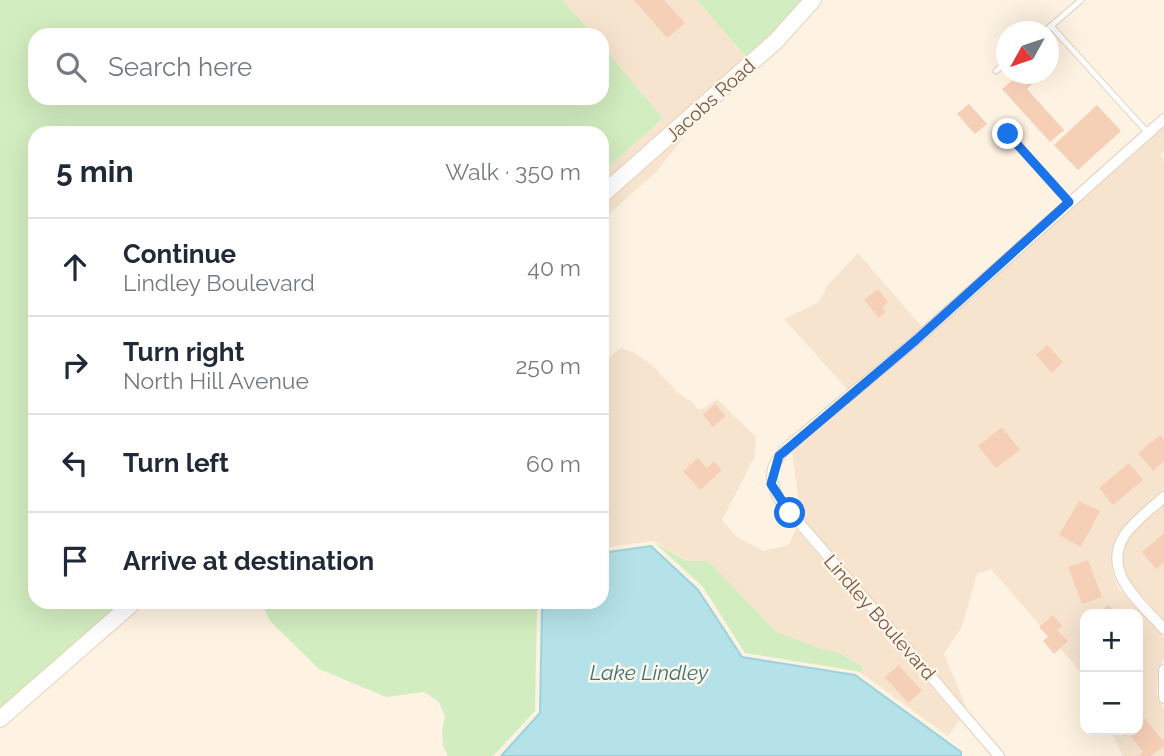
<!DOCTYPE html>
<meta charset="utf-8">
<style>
body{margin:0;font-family:Raleway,sans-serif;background:#f6f6f7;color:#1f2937}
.controls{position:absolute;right:21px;bottom:21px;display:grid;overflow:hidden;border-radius:14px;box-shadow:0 7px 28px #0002}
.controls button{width:63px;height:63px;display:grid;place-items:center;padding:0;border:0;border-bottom:2px solid #e0e1e3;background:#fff;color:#1f2937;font:35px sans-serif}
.compass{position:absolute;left:996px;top:21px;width:63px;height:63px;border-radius:50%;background:#fff;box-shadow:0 7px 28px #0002;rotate:230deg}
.stop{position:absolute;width:21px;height:21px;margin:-16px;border:5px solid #1a73e8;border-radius:50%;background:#fff}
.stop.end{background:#1a73e8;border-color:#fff;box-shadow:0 2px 7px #0008}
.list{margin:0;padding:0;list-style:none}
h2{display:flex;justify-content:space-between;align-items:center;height:91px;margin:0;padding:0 28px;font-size:30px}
h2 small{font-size:23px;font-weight:400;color:#747a83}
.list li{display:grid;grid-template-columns:46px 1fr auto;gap:21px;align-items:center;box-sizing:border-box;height:98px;padding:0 28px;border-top:2px solid #e0e1e3}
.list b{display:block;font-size:26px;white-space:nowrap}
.list p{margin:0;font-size:23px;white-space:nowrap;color:#747a83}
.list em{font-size:23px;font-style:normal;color:#747a83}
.icon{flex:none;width:38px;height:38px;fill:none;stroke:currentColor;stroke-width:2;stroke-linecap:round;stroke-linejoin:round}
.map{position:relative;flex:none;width:1164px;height:756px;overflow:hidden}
.search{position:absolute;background:#fff;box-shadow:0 7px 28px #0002;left:28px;top:28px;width:581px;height:77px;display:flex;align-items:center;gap:18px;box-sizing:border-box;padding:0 24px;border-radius:21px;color:#747a83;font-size:26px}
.panel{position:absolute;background:#fff;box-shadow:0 7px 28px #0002;left:28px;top:126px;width:581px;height:483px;border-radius:21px}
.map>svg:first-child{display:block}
.residential{fill:#f6e4cf}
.green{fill:#d2edbf}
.water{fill:#b5e2e9;stroke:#9ad3dc;stroke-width:2}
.building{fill:#f6cfb7}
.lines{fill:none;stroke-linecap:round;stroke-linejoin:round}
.lane-casing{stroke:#e3cebd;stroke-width:7}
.street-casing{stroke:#e3cebd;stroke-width:12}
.secondary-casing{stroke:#ebd1bc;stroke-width:18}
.lane{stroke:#fff;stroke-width:5}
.street{stroke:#fff;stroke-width:10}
.secondary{stroke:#fff;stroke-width:16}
.route{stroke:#1a73e8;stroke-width:9}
.labels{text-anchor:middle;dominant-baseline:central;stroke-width:5;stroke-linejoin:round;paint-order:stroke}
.street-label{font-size:19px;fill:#775746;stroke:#fff6ea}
.water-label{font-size:21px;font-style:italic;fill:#39747e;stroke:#fff6ea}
</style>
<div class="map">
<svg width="1164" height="756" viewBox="0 0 1164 756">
<rect width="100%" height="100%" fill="#fef2e2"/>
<!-- residential -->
<path class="residential" d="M 563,0 L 697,0 L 747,58 L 602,188 L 602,173 L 663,118 L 602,46 L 602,35 L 593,35 Z
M 699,118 L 656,172 L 602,220 L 602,202 Z
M 1164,127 L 1164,150 L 1161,154 L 1164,162 L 1164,490 L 1120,532 L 1112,550 L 1112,570 L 1118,588 L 1164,638 L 1164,658 L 1158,671 L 1157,696 L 1164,710 L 1164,756 L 1123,756 L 1110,730 L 1138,730 L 1138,614 L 1085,614 L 1085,677 L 991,569 L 977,574 L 962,626 L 944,654 L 967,709 L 801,517 L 792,451 L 919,344 Z
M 858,253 L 922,327 L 848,390 L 784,319 L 819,302 L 827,286 Z
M 621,348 L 633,352 L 652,365 L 679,394 L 691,401 L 698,409 L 701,410 L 717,399 L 756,437 L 755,456 L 722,520 L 736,536 L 763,551 L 789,545 L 796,529 L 960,720 L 948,736 L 861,673 L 863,667 L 839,652 L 822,649 L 777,632 L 708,561 L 686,561 L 654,541 L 609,547 L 602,552 L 602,370 L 607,359 Z
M 1164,505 L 1164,620 L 1128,580 L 1123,566 L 1123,550 L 1129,537 Z"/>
<!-- green -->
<path class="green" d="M 0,0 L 563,0 L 593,35 L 35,35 L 35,98 L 602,98 L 602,46 L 663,118 L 602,173 L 602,133 L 35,133 L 35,602 L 126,602 L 0,712 Z
M 697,0 L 805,0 L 775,34 L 747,58 Z
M 654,542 L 686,561 L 708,561 L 777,632 L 822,649 L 838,652 L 863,667 L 861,673 L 856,671 L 745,653 L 703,587 Z
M 261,602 L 545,602 L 537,611 L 535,711 L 493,756 L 448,756 L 443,746 L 442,731 L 445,717 L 439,702 L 424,692 L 386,697 L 319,669 L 270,621 Z"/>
<!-- water -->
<path class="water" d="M 651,546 L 698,590 L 742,657 L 855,675 L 961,752 L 961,756 L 501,756 L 540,713 L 542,610 L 552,602 L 602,602 L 602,558 L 609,552 Z"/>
<!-- building -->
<path class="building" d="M 634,0 L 664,0 L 685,23 L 667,38 Z
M 1020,74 L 1042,75 L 1027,89 L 1064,130 L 1050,142 L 1002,89 Z
M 969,104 L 987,124 L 975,134 L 957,114 Z
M 1097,105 L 1121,131 L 1078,170 L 1054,145 Z
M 878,289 L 888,302 L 882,307 L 886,312 L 879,318 L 864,300 Z
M 1047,345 L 1063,362 L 1052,373 L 1036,355 Z
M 715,404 L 726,416 L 713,427 L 703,415 Z
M 1002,427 L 1020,450 L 996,468 L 978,446 Z
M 1160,435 L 1164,440 L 1164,461 L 1153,471 L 1138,453 Z
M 698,458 L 707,468 L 714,461 L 722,470 L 700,490 L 683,471 Z
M 1129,463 L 1143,480 L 1113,505 L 1099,488 Z
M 1079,501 L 1100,511 L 1081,547 L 1059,535 Z
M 1164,533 L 1164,562 L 1156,569 L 1142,552 Z
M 1088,560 L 1102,597 L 1082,604 L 1068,567 Z
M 1108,605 L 1117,614 L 1097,614 Z
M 1053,615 L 1062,626 L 1057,630 L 1068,641 L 1054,654 L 1043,641 L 1048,637 L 1039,627 Z
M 899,665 L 922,691 L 908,703 L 885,677 Z
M 1140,713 L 1164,742 L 1164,746 L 1151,756 L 1138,756 L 1143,752 L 1129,734 L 1125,737 L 1119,730 L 1138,730 L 1138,716 Z"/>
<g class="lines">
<defs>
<path id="lane" d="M 1051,26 L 1148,133
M 1044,32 L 1081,0
M 996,71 L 1006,62
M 1008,134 L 1069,202"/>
<path id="street" d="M 1164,497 C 1151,509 1133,522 1124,536 C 1101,573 1142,604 1164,629
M 1164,670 L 1164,698
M 999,756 L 779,499 C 766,474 772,462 791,444 L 916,340 L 1164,119"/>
<path id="secondary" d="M 602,195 L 776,41 L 813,0
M 0,719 L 134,602"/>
</defs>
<!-- lane casing -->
<use href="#lane" class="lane-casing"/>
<!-- street casing -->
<use href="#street" class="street-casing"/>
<!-- secondary casing -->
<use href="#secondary" class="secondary-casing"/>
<!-- lane -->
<use href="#lane" class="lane"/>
<!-- street -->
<use href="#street" class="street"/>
<!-- secondary -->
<use href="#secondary" class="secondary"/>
</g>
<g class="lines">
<!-- route -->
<path class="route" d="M 790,513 L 771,484 L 779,456 L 916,340 L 1069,202 L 1008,134"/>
</g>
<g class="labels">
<!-- street labels -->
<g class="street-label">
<text transform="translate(710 100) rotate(-42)">Jacobs Road</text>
<text transform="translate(880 617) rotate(49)">Lindley Boulevard</text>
</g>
<!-- water labels -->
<g class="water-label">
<text x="649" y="672">Lake Lindley</text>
</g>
</g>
</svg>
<div class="controls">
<button>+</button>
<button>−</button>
</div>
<svg class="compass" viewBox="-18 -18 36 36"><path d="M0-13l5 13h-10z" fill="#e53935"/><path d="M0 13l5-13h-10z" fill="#747a83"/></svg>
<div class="stop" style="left:790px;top:513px"></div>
<div class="stop end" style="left:1008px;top:134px"></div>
<div class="search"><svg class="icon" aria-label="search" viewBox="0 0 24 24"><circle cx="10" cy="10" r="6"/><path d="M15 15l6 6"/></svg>Search here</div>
<section class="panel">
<h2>5 min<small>Walk · 350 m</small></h2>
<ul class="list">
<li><svg class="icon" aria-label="ahead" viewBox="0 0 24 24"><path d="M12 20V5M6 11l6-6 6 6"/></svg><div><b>Continue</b><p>Lindley Boulevard</p></div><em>40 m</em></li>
<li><svg class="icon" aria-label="right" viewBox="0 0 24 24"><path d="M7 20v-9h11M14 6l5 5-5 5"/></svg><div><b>Turn right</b><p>North Hill Avenue</p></div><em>250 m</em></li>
<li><svg class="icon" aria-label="left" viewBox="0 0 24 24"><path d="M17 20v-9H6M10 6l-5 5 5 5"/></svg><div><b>Turn left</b></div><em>60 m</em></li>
<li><svg class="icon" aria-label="arrive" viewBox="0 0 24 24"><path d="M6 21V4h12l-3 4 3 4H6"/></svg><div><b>Arrive at destination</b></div></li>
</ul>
</section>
</div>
